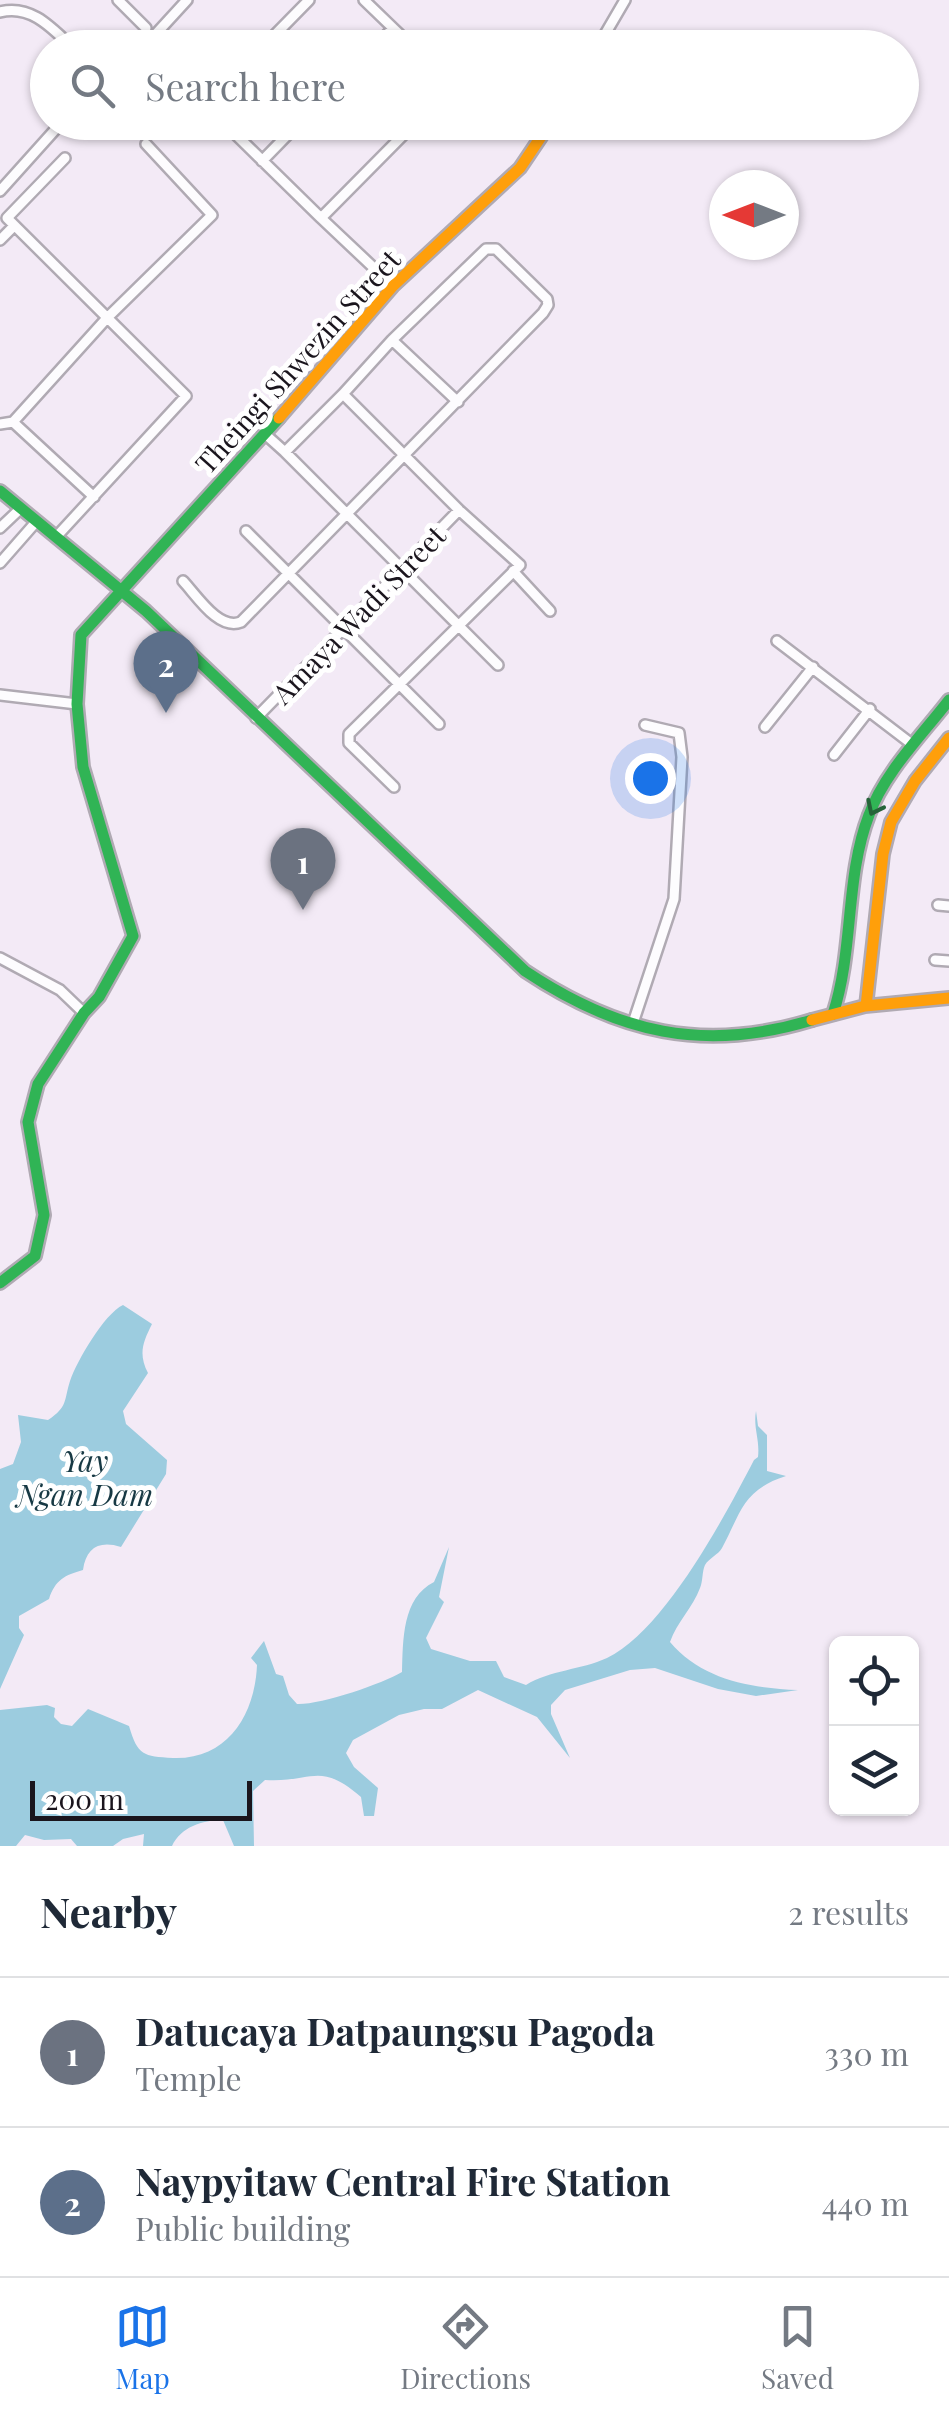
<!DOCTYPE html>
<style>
body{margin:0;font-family:"Playfair Display",serif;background:#f2f2f3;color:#1f2937}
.controls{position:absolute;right:30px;bottom:30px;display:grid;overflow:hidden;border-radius:15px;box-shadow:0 2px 8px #0004}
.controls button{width:90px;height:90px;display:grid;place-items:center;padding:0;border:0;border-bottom:2px solid #e0e1e3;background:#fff;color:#1f2937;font:50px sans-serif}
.compass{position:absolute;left:709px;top:170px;width:90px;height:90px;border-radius:50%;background:#fff;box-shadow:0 2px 8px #0004;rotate:270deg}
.scale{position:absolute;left:30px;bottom:25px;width:222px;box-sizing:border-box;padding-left:10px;border:5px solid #1a151d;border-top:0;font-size:28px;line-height:35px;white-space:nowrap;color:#1a151d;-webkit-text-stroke:8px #fff;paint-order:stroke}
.you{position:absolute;left:650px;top:778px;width:35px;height:35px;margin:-25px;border:8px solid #fff;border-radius:50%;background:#1a73e8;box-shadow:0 0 0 15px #1a73e833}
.badge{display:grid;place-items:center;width:65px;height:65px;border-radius:50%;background:#1a73e8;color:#fff;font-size:32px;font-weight:700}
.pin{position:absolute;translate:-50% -82px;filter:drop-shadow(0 2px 5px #0008)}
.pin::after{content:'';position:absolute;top:52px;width:35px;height:30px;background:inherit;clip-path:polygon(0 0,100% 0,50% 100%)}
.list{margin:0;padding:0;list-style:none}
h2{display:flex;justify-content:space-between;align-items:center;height:130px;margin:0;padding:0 40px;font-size:42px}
h2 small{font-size:32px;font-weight:400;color:#747a83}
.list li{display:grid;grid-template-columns:65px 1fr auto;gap:30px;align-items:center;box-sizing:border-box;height:150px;padding:0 40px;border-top:2px solid #e0e1e3}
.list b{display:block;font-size:38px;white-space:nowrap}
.list p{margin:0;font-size:32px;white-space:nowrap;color:#747a83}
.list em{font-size:32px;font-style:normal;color:#747a83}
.icon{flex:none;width:55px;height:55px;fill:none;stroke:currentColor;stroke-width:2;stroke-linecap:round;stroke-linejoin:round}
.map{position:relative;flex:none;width:949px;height:1846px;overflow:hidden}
.search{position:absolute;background:#fff;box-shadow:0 2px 8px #0004;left:30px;right:30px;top:30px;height:110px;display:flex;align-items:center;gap:25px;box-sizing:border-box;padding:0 35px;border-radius:55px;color:#747a83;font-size:38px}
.sheet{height:430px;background:#fff}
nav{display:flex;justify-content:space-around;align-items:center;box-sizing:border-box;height:140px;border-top:2px solid #e0e1e3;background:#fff;font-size:28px;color:#747a83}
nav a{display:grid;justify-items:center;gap:5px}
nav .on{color:#1a73e8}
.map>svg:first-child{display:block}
.water{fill:#9cccdf}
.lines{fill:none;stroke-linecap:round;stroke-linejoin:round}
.street-casing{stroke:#b0aab3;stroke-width:14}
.fast-casing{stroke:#b0aab3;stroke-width:16}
.slow-casing{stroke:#b0aab3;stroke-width:16}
.street{stroke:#fdfcfe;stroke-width:9}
.fast{stroke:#30b455;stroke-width:11}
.slow{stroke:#ff9f0a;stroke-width:11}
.oneway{stroke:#256439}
.labels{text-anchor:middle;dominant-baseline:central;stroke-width:10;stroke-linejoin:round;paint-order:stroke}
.street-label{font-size:28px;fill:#1a151d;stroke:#fff}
.water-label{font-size:30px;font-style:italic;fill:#173944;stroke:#fff}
</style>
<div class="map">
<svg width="949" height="1846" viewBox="0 0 949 1846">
<rect width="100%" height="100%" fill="#f3eaf6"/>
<!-- water -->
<path class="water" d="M 123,1305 L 152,1324 C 143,1342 138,1354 148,1373 L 123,1411 L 126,1424 L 167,1460 L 166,1474 L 121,1547 C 99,1540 86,1548 83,1570 C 65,1575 55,1580 49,1599 L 19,1616 L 19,1628 L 24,1635 L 0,1689 L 0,1469 L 13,1464 L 21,1442 L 18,1415 L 48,1420 C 68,1407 64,1400 70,1381 C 77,1361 104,1314 123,1305 Z
M 756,1411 L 758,1426 L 767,1435 L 767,1471 L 786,1476 C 742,1490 741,1513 722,1548 C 718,1555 709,1558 705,1565 C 702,1571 703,1581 700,1588 C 693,1607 677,1622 670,1642 C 702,1680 751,1688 798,1690 L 756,1696 L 718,1689 L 655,1668 L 630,1670 L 565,1690 L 551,1705 L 551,1714 L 570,1758 L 537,1717 L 478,1690 L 442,1709 L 424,1709 L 399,1715 L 353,1740 L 346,1753 L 354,1767 L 378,1788 L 374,1816 L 364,1816 L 361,1797 C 318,1760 313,1783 265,1780 L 253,1791 L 254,1846 L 234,1846 L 223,1820 C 202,1820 181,1827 172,1846 L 143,1846 L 144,1834 L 123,1839 L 113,1846 L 77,1846 L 71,1839 L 44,1840 L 25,1835 L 16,1846 L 0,1846 L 0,1710 L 47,1705 L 55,1708 L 54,1717 L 61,1724 L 72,1726 L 88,1709 L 129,1726 C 138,1756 143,1756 173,1758 C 228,1760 255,1714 257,1665 L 251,1658 L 264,1641 L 276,1674 L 283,1676 L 289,1695 L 297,1704 C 320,1705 382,1684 402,1672 C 403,1640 402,1598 434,1582 L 449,1547 L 439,1597 L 444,1602 L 426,1638 L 431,1649 L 470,1661 L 496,1661 L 504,1677 L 526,1685 C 550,1670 581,1670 607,1658 C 664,1631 725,1516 754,1460 L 758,1457 C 760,1439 753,1428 756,1411 Z"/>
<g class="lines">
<defs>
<path id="street" d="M 118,0 L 146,28
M 364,0 L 393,28 L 374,48
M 0,12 C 31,4 52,28 73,48
M 393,28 L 414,48
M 143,48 L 187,0
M 262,48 L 309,0
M 597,48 L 625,0
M 223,122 L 321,218
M 262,161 L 300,122
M 0,191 L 62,122
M 0,240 L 14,226
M 393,286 L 321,218 L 416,122
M 392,340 L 458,402
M 13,422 L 107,318 L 212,215 L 146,144
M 0,424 L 13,422 L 94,497
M 265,434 L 285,452
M 0,528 L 20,509
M 246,531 L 439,724
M 57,536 L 186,396 L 7,218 L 65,158
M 0,563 L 36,522
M 513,571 L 550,611
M 183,581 C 197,596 219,631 241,622 L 543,313 L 548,305 L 547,299 L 496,249 L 486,249 L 392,340 L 343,394
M 777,641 L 913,745
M 0,695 L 77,704
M 256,718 L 459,510
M 765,727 L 813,667
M 834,755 L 870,709
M 394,787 L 349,743 L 349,734 L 520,565 L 459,510 L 343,394 L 285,452 C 356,523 427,594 498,665
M 938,905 L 949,906
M 0,958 L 60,990 L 84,1013
M 935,960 L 949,961
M 633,1023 L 674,899 L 682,757 L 679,733 L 645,725"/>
<path id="fast" d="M 0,491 L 146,611 L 525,971 C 618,1033 704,1053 812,1020
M 833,1014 C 854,950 845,877 869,815 C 884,773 922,735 949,700
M 0,1283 L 35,1256 L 44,1215 L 28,1122 L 38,1084 L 84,1013 L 99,997 L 133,936 L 83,767 L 77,704 L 81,635 L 279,418"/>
<path id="slow" d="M 279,418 L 393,286 L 520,168 L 551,122
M 866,1006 L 883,854 L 891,822 L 915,781 L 949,738
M 812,1020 L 865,1006 L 949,998"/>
</defs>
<!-- street casing -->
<use href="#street" class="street-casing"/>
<!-- fast casing -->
<use href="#fast" class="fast-casing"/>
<!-- slow casing -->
<use href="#slow" class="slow-casing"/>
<!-- street -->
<use href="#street" class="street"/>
<!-- fast -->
<use href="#fast" class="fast"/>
<!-- slow -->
<use href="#slow" class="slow"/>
</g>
<!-- one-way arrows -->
<defs><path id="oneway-chevron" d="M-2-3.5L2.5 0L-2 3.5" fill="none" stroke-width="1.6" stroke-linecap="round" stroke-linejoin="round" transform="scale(2.5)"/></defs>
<use class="oneway" href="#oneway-chevron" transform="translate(874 808) rotate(116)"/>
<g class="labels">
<!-- street labels -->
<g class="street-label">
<text transform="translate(297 361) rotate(-48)">Theingi Shwezin Street</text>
<text transform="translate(358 614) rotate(-46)">Amaya Wadi Street</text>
</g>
<!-- water labels -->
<g class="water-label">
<text x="85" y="1460">Yay<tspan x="85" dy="34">Ngan Dam</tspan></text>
</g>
</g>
</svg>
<div class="controls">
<button><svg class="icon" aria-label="locate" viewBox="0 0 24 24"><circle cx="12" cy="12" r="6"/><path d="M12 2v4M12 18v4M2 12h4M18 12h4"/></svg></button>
<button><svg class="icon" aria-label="layers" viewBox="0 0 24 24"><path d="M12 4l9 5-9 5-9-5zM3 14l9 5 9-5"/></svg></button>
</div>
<svg class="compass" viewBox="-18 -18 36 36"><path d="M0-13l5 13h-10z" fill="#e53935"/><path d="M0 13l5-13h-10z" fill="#747a83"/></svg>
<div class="scale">200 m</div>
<div class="you"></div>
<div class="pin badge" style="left:303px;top:910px;background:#6b7280">1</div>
<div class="pin badge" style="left:166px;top:713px;background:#5c6f8a">2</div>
<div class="search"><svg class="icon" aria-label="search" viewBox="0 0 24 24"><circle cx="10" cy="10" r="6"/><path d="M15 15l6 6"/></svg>Search here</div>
</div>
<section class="sheet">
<h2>Nearby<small>2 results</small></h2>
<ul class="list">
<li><span class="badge" style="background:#6b7280">1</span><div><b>Datucaya Datpaungsu Pagoda</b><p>Temple</p></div><em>330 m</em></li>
<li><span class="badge" style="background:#5c6f8a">2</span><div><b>Naypyitaw Central Fire Station</b><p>Public building</p></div><em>440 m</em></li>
</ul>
</section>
<nav>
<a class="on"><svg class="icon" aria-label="map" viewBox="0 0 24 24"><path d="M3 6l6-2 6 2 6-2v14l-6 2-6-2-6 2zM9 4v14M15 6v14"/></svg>Map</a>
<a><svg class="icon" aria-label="directions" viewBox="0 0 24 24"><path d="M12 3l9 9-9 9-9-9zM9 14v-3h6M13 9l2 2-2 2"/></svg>Directions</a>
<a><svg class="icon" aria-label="saved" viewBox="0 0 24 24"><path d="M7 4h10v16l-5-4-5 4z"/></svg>Saved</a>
</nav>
